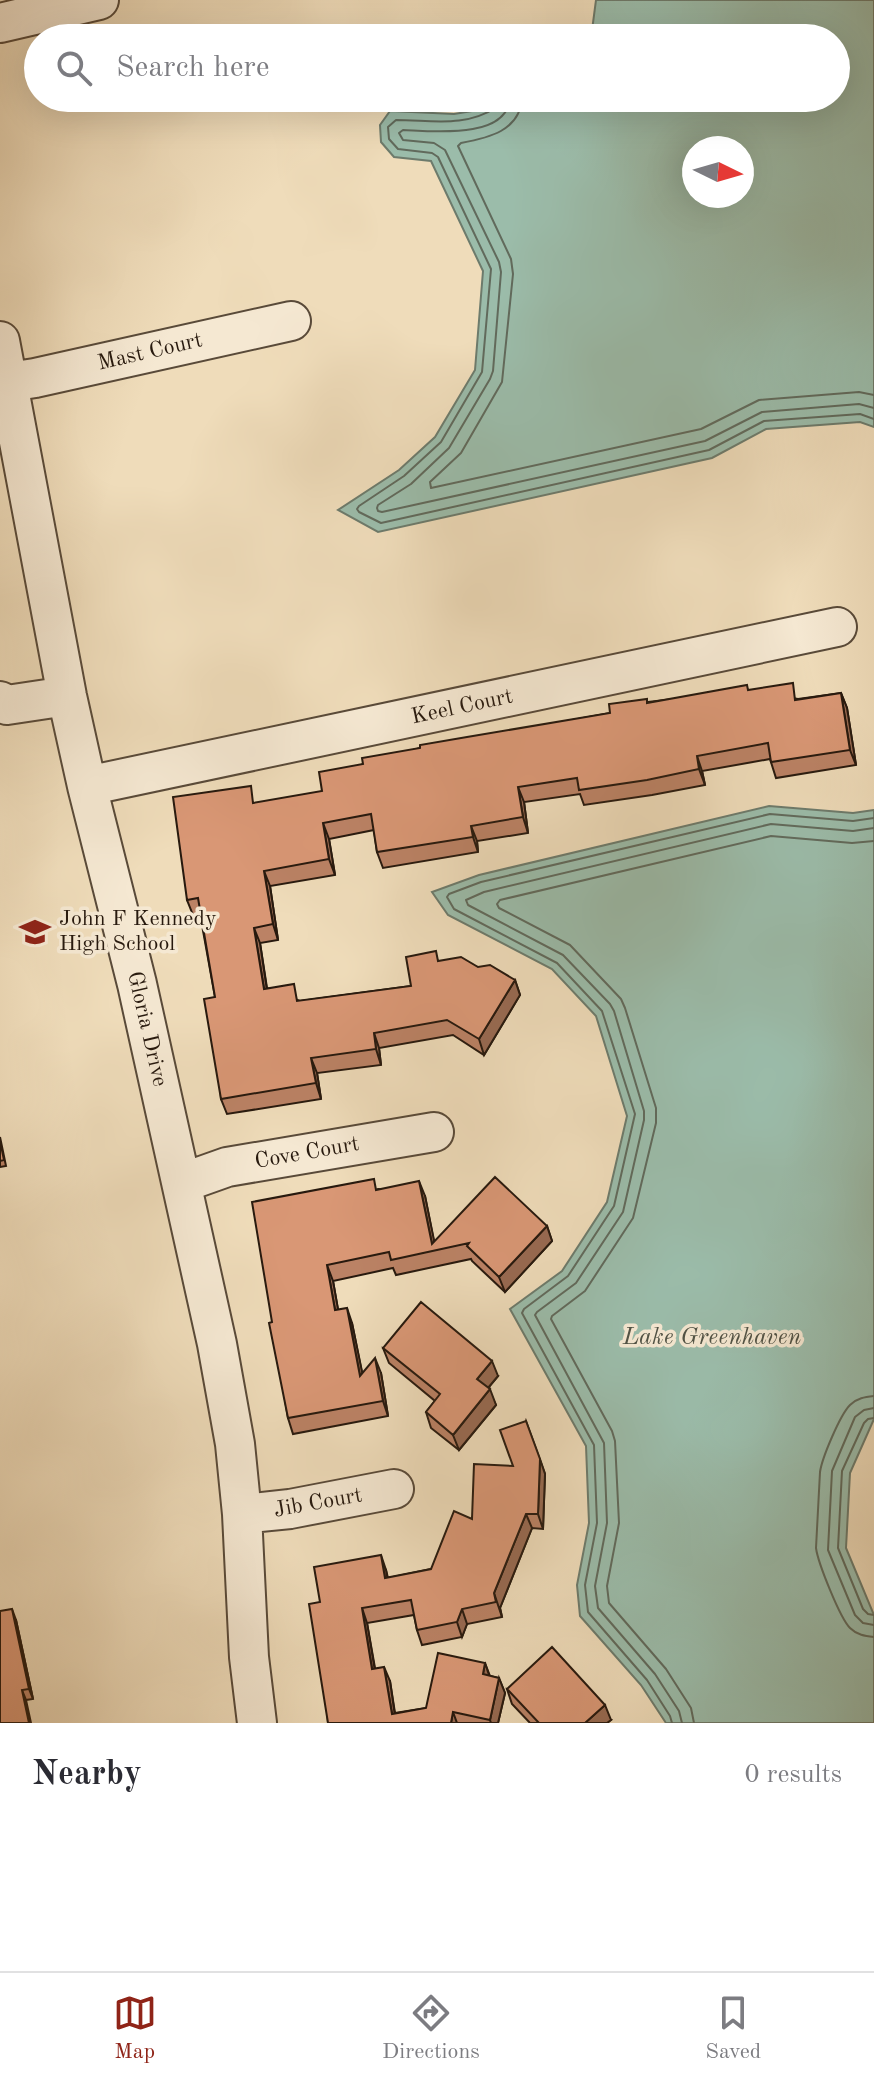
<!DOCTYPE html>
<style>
body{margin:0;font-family:"Old Standard TT",serif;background:#f7f7f7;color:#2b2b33}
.compass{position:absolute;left:682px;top:136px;width:72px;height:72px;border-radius:50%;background:#fff;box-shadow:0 8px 32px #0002;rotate:95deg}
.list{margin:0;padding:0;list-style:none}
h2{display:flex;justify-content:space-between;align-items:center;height:104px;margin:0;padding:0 32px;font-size:34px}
h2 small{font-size:26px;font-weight:400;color:#7c7c81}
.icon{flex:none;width:44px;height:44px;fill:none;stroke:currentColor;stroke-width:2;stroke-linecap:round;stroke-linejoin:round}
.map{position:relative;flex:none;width:874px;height:1723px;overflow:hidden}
.search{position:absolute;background:#fff;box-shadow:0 8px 32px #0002;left:24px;right:24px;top:24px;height:88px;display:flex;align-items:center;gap:20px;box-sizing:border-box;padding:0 28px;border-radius:44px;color:#7c7c81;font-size:30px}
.sheet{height:248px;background:#fff}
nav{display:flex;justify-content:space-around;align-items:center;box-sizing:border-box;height:112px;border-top:2px solid #e1e1e2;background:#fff;font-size:22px;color:#7c7c81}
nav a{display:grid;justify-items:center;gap:4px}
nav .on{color:#8f2418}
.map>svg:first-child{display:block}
.water{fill:#9bbcaa;stroke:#6d7b6c;stroke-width:2;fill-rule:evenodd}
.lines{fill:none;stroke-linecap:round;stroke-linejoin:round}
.shore{stroke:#616a5c;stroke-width:2}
.minor-casing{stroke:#594a39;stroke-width:42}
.minor{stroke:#f5e8d2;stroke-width:38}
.wall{fill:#bb8265;stroke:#27190e;stroke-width:2}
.shaded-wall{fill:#986a52;stroke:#27190e;stroke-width:2}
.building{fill:#d99775;stroke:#27190e;stroke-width:2}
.labels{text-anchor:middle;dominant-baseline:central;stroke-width:7;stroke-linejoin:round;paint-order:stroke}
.street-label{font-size:22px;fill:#27190e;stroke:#f5e8d2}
.poi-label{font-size:22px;fill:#27190e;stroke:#f5e8d2;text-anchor:start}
.water-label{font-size:24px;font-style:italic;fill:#505245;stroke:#f5e8d2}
</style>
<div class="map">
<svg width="874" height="1723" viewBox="0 0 874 1723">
<rect width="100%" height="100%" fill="#efdcba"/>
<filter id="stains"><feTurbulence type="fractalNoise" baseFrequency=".0025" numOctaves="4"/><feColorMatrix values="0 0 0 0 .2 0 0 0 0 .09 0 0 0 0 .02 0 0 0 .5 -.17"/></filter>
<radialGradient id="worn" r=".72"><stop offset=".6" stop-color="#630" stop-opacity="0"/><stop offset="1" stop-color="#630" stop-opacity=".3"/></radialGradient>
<!-- water -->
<path class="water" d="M 596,0 L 874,0 L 874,427 L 860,422 L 766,429 L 712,458 L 378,532 L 338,510 L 399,470 L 435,437 L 475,370 L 483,271 L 431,161 L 394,157 L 381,142 L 380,125 L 390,111 L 454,114 L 478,110 L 497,98 L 836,98 L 836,38 L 591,38 ZM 694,148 L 742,148 L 742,196 L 694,196 Z
M 769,806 L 853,813 L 874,810 L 874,1419 L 850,1473 L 846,1548 L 874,1615 L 874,1723 L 666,1723 L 641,1685 L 580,1616 L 577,1585 L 589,1523 L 586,1446 L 510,1309 L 562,1271 L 607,1202 L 627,1116 L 596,1016 L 552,969 L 448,915 L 432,892 L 479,875 Z"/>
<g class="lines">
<!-- shore -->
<path class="shore" d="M 500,98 L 497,107 C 465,128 432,120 396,120 L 388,127 L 389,139 L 398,149 L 432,153 L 438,157 L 491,269 L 482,372 L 441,442 L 404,476 L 359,506 L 357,509 L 359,512 L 381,523 L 709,450 L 764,421 L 860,414 L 874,419
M 510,98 C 507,140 431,131 403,130 L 399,133 L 403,140 L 434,143 L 445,150 L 499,262 L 501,272 L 493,371 L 490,379 L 449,448 L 411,484 L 378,505 L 377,508 L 378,511 L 382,512 L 705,441 L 762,412 L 859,404 L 874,408
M 522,98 C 520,131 488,138 461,143 L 458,146 L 511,259 L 513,274 L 502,382 L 461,453 L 430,482 L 431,488 L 701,429 L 759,400 L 859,392 L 874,395
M 874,1396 C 865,1397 857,1398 850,1405 C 840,1415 822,1458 820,1472 L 816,1548 C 818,1563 840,1618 850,1628 C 857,1635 865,1636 874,1637
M 874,1408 L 864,1410 L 855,1417 L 832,1471 L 828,1550 L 855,1615 L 863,1623 L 874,1625
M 874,1418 L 868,1419 L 864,1423 L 842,1471 L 838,1548 L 863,1609 L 868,1614 L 874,1615
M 672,1723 L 670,1716 L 647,1680 L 588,1612 L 585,1585 L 597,1523 L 594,1445 L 522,1313 L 524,1309 L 568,1276 L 614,1206 L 635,1114 L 602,1011 L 557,963 L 454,909 L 447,897 L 449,894 L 481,882 L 770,814 L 853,821 L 874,818
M 682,1723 L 679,1711 L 655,1674 L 598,1608 L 595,1586 L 607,1523 L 604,1443 L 535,1315 L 537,1312 L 576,1283 L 623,1212 L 644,1120 L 644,1111 L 614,1011 L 610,1004 L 563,955 L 468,905 L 466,900 L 484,892 L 771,824 L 853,831 L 874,828
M 694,1723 L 691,1708 L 666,1669 L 609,1603 L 607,1586 L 619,1523 L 615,1441 L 612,1431 L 551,1319 L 552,1316 L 585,1291 L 633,1218 L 656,1123 L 656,1108 L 625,1008 L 621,999 L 570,945 L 499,908 L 497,904 L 500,900 L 771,836 L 852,843 L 874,841"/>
<defs>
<path id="minor" d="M 0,23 L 99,0
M 0,341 L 67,696 L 87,786 L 137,984 L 217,1344 L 235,1444 L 242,1514 L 249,1657 L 257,1723
M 9,382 L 35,378 L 291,321
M 0,701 L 7,705 L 67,696
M 87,786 L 837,627
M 182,1183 L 227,1167 L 434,1132
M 242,1514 L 290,1509 L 394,1489"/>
</defs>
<!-- minor casing -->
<use href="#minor" class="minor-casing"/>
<!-- minor -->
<use href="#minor" class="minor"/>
</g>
<!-- wall -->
<path class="wall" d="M 749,690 L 798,699 L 841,693 L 847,708 L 856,765 L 776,778 L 770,759 L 702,771 L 705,785 L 652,795 L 584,805 L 580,794 L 524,802 L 528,833 L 477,841 L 478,852 L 383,868 L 377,852 L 374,830 L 329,839 L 335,875 L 270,886 L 278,940 L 260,943 L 267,988 L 300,1001 L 411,986 L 440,961 L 478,967 L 515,980 L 520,995 L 484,1055 L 453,1035 L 379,1048 L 381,1065 L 317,1073 L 321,1099 L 227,1114 L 221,1099 L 215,997 L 200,914 L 193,915 L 187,900 L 322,791 L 363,764 L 420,748 L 610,713 L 648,702 Z
M 0,1137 L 6,1166 L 0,1167 Z
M 378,1189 L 425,1196 L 434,1242 L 547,1226 L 552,1241 L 505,1292 L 472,1261 L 471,1259 L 396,1275 L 393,1268 L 333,1281 L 338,1310 L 352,1323 L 362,1373 L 381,1373 L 388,1416 L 293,1434 L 288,1418 L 272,1322 Z
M 383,1348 L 498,1376 L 488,1388 L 496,1405 L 459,1450 L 431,1428 L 426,1412 L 435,1401 L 389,1363 Z
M 526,1421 L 545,1474 L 543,1529 L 532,1528 L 500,1608 L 502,1617 L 467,1624 L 462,1637 L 422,1645 L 417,1630 L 414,1615 L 367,1623 L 375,1668 L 390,1681 L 395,1713 L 426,1708 L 485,1663 L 490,1676 L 499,1678 L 505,1693 L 498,1723 L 328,1723 L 320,1602 L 386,1570 L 388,1578 L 431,1569 L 513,1466 Z
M 0,1610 L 0,1611 L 16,1620 L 33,1699 L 26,1700 L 0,1723 Z
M 507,1689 L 611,1720 L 607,1723 L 530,1723 L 512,1704 Z"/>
<!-- shaded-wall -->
<path class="shaded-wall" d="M 841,693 L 847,708 L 856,765 L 850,750 Z
M 697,756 L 702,771 L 705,785 L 699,769 Z
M 518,787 L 524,802 L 528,833 L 523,817 Z
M 323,823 L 329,839 L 335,875 L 329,859 Z
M 471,826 L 477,841 L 478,852 L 473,837 Z
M 264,871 L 270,886 L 278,940 L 273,924 Z
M 254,928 L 260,943 L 269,1004 L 264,989 Z
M 515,980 L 520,995 L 484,1055 L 479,1039 Z
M 374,1033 L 379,1048 L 381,1065 L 376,1049 Z
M 311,1058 L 317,1073 L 321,1099 L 316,1083 Z
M 419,1181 L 425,1196 L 436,1250 L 432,1244 Z
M 547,1226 L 552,1241 L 505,1292 L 499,1277 Z
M 327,1265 L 333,1281 L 341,1326 L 335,1310 Z
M 347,1308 L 352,1323 L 366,1391 L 360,1376 Z
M 375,1358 L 381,1373 L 388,1416 L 383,1401 Z
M 492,1361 L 498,1376 L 483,1394 L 477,1379 Z
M 490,1389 L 496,1405 L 459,1450 L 453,1435 Z
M 540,1459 L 545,1474 L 543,1529 L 538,1514 Z
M 526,1514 L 532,1528 L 500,1608 L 502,1617 L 494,1593 Z
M 381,1555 L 386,1570 L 390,1593 L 385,1578 Z
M 362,1608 L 367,1623 L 377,1683 L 372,1669 Z
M 12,1609 L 16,1620 L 33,1699 L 29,1689 Z
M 462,1609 L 467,1624 L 462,1637 L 457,1622 Z
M 485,1663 L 490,1678 L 483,1674 Z
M 384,1667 L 390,1681 L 396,1723 L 392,1714 Z
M 499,1678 L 505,1693 L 498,1723 L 491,1723 L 490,1720 Z
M 22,1690 L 26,1700 L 31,1723 L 29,1723 Z
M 605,1705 L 611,1720 L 607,1723 L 585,1723 Z
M 453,1712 L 457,1723 L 451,1723 Z"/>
<!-- building -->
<path class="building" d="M 793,683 L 795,700 L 841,693 L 850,750 L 771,762 L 768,743 L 697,756 L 699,769 L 647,780 L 579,790 L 577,778 L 518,787 L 523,817 L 471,826 L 473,837 L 377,852 L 371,814 L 323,823 L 329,859 L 264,871 L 273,924 L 254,928 L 264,989 L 294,984 L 297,1001 L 411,986 L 406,957 L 436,951 L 438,961 L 461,957 L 478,967 L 490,965 L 515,980 L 479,1039 L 447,1020 L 374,1033 L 376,1049 L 311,1058 L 316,1083 L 221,1099 L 204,999 L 215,997 L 198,898 L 187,900 L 173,797 L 251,786 L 253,803 L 322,791 L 319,772 L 363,764 L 362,758 L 420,748 L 420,745 L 467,737 L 610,713 L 609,704 L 647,699 L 647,703 L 747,685 L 748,690 Z
M 0,1141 L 4,1160 L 0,1161 Z
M 495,1177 L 547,1226 L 499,1277 L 467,1246 L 469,1243 L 391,1260 L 389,1252 L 327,1265 L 335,1310 L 347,1308 L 360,1376 L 375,1358 L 383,1401 L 288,1418 L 269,1323 L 272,1322 L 252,1202 L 374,1179 L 376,1190 L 419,1181 L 432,1244 Z
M 421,1302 L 492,1361 L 477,1379 L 490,1389 L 453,1435 L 426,1412 L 440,1394 L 383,1348 Z
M 526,1421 L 540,1459 L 538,1514 L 526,1514 L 494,1593 L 496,1602 L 462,1609 L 457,1622 L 417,1630 L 411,1600 L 362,1608 L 372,1669 L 384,1667 L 392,1714 L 426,1708 L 438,1653 L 485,1663 L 483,1674 L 499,1678 L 490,1720 L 453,1712 L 451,1723 L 328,1723 L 309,1604 L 320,1602 L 314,1567 L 381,1555 L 385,1578 L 431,1569 L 454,1511 L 472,1519 L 474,1464 L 513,1466 L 500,1430 Z
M 12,1609 L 29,1689 L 22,1690 L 29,1723 L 0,1723 L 0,1611 Z
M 552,1647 L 605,1705 L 585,1723 L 539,1723 L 507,1689 Z"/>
<!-- icons -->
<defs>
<symbol id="school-bare" viewBox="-9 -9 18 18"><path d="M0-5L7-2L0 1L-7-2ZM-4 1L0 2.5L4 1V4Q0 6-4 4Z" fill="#8f2418" stroke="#f5e8d2" stroke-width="2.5" paint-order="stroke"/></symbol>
</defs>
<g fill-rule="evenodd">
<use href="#school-bare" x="13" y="910" width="44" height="44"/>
</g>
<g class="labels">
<!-- street labels -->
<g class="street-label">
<text transform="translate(150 352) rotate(-13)">Mast Court</text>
<text transform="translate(462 707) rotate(-12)">Keel Court</text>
<text transform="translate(147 1029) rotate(77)">Gloria Drive</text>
<text transform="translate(307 1153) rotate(-10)">Cove Court</text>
<text transform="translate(318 1503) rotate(-10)">Jib Court</text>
</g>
<!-- poi labels -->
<g class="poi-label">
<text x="59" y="919">John F Kennedy<tspan x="59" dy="25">High School</tspan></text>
</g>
<!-- water labels -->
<g class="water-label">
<text x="712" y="1338">Lake Greenhaven</text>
</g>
</g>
<rect width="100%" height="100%" filter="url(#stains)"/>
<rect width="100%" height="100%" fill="url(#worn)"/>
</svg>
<svg class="compass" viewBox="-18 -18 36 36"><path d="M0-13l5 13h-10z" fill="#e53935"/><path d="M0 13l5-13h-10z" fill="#7c7c81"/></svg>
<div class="search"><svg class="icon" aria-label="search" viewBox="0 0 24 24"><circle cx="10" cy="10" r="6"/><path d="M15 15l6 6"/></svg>Search here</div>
</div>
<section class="sheet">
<h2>Nearby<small>0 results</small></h2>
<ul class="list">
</ul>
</section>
<nav>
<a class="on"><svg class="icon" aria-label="map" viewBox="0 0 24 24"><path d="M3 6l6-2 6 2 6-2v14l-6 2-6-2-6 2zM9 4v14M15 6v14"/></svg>Map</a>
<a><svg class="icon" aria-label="directions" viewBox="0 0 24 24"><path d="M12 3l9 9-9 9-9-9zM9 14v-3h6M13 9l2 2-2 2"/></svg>Directions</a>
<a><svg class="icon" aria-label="saved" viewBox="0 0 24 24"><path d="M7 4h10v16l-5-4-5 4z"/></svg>Saved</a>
</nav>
